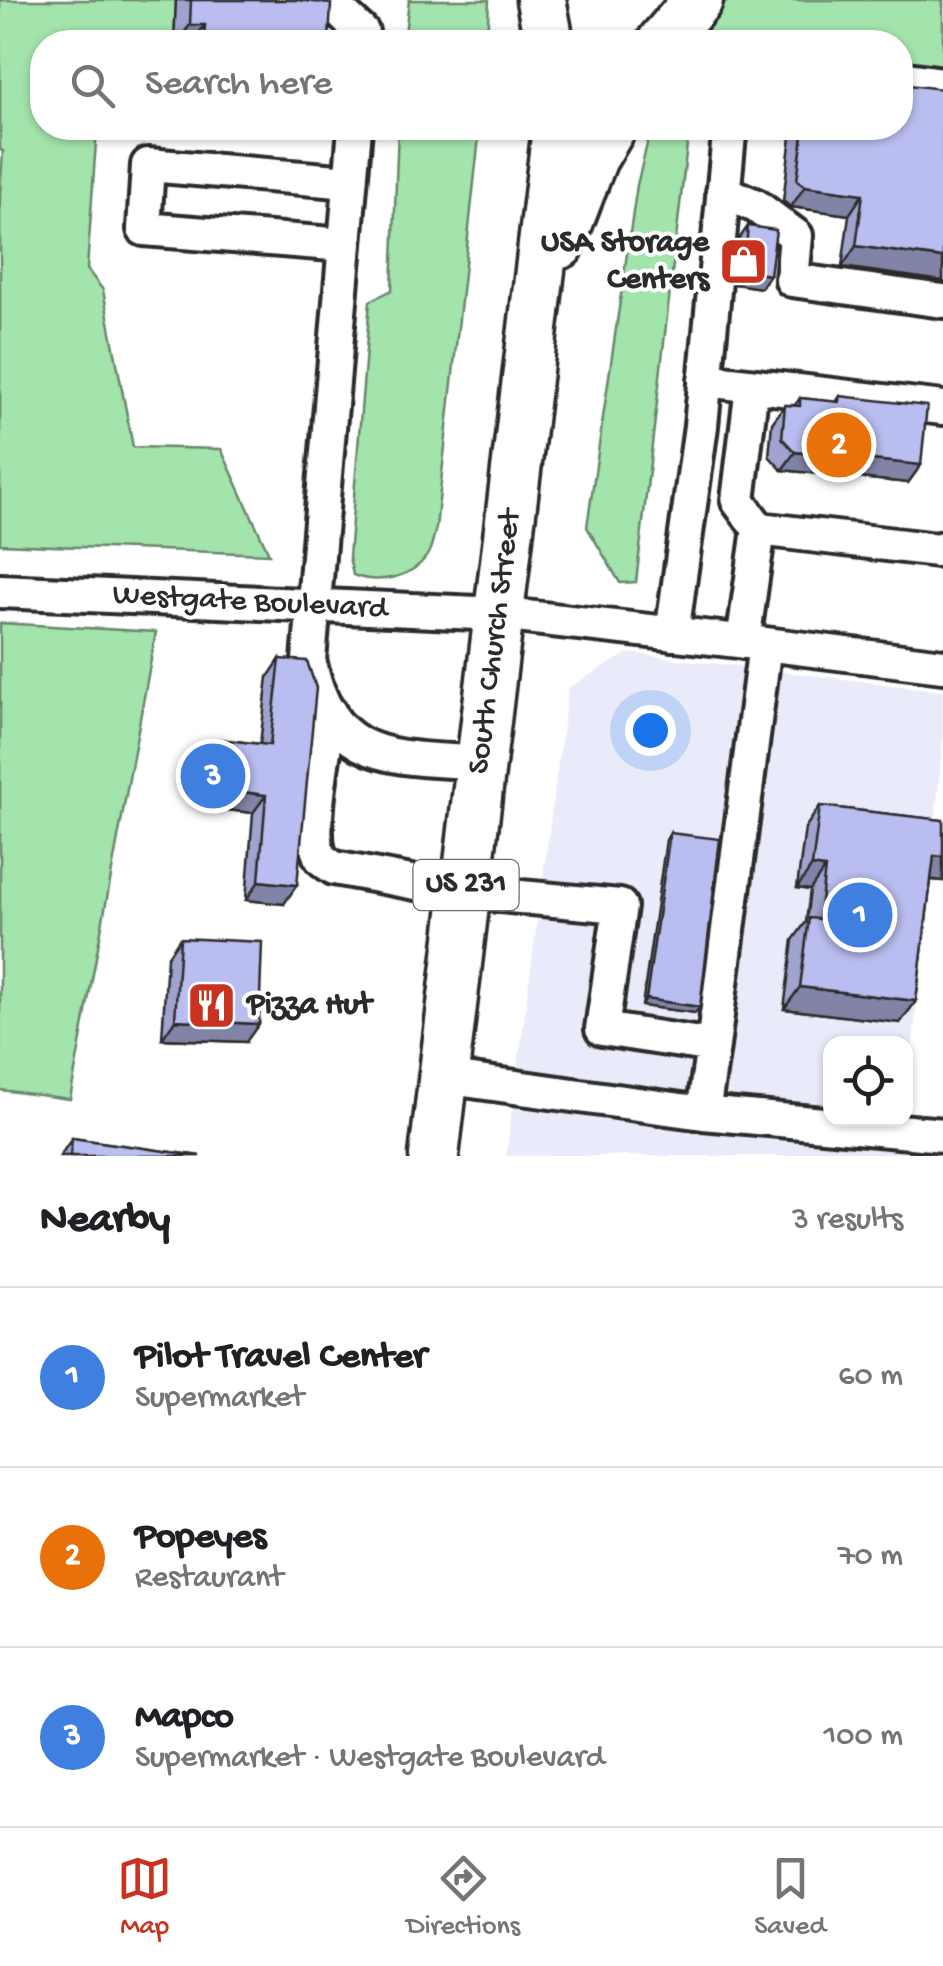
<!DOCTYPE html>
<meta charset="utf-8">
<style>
body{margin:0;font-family:"Gochi Hand",sans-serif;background:#f2f2f2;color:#202124}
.controls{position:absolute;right:30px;bottom:30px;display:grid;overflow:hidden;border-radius:20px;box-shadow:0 2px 8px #0004}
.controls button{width:90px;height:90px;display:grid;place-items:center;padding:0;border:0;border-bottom:2px solid #e0e0e0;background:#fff;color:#202124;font:50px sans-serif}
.you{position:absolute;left:650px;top:730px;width:35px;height:35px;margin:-25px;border:8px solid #fff;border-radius:50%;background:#1a73e8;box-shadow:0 0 0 15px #1a73e833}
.badge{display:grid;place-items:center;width:65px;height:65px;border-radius:50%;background:#c8321e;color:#fff;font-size:32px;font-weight:700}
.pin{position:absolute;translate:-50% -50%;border:5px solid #fff;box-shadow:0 2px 10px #0006}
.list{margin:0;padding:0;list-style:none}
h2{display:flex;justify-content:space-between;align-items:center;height:130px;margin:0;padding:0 40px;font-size:42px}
h2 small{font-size:32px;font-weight:400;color:#757577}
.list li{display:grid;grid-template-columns:65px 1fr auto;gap:30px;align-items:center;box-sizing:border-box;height:180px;padding:0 40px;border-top:2px solid #e0e0e0}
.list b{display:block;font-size:38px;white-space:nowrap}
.list p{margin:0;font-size:32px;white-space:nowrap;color:#757577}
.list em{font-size:32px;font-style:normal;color:#757577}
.icon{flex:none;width:55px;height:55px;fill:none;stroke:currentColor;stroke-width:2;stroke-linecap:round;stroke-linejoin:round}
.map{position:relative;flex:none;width:943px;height:1156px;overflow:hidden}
.search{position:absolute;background:#fff;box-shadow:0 2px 8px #0004;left:30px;right:30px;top:30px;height:110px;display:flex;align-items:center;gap:25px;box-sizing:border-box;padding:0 35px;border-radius:40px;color:#757577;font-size:38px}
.sheet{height:670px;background:#fff}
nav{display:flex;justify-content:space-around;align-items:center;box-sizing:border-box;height:140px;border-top:2px solid #e0e0e0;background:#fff;font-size:28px;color:#757577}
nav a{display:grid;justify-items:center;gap:5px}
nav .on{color:#c8321e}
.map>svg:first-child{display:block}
.built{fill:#eaebfa}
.grass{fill:#a3e3ac;stroke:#67876c;stroke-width:2.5}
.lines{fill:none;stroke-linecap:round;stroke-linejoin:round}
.minor-casing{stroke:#2b2b2b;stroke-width:40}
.highway-casing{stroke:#2b2b2b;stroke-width:55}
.minor{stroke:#fff;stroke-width:32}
.highway{stroke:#fff;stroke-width:48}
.wall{fill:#9fa3ce;stroke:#2b2b2b;stroke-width:2.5}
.shaded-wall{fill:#8284a7;stroke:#2b2b2b;stroke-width:2.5}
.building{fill:#b9bdef;stroke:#2b2b2b;stroke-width:2.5}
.labels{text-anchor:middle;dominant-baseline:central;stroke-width:8;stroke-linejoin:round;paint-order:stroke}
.shield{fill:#fff;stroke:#6b6b6b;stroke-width:2.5}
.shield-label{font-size:30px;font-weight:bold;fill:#2b2b2b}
.poi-label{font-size:32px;font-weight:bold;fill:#2b2b2b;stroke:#fff;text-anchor:end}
.street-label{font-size:32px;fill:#2b2b2b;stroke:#fff}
</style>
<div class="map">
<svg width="943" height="1156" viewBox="0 0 943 1156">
<rect width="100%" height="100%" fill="#fff"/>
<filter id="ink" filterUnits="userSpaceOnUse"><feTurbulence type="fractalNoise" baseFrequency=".01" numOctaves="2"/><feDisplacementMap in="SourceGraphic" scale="20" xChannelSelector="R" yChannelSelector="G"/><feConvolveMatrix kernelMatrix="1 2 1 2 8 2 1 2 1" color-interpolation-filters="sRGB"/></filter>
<g filter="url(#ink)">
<!-- built -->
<path class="built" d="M 628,653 L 943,691 L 943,740 L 906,1112 L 906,1044 L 830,1044 L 830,1118 L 905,1119 L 901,1156 L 506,1156 L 568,688 Z"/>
<!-- grass -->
<path class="grass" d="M 0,0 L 176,0 L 174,42 L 42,42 L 42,128 L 97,128 L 87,269 L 103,290 L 133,447 L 221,449 L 269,554 L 0,544 L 0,193 L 3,151 L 0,150 Z
M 409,0 L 489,0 L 487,42 L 404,42 Z
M 729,0 L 943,0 L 943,66 L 901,60 L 900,42 L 690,42 L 704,20 Z
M 398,128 L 480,128 L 436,528 C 434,535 432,545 429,552 C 415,578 378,585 353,575 L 349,557 L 370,301 L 392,290 Z
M 651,128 L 689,128 L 636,582 L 620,583 L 587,527 L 637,185 Z
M 0,623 L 156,632 L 70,1099 L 0,1090 Z"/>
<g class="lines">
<defs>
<path id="minor" d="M 327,0 L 362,32
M 900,78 L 943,84
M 355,128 L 309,660 C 332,766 393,756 481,763
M 723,192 L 756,206 L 796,236 L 792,280 L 943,301
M 345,245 L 144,229 L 148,165 L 350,182
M 705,380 L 943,408
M 752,386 L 738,501 L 759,529 L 937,550 L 943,548
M 0,591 L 499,614 L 765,644 L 713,1046 L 602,1029 L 620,906 L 466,892 L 334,868 C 331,866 323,861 321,858 C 307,839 326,740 330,713
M 672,634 L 701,426 L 729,135 L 734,128
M 743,642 L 759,529
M 765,644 L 943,666
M 443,1077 L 703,1113 L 943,1135
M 703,1113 L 713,1046"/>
<path id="highway" d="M 541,0 L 549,42
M 662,42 L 698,0
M 560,244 L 593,158 L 611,128
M 434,1156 L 557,128"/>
</defs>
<!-- minor casing -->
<use href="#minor" class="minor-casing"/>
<!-- highway casing -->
<use href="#highway" class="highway-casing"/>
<!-- minor -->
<use href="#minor" class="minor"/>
<!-- highway -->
<use href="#highway" class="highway"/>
</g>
<!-- wall -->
<path class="wall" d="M 176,0 L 298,0 L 327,42 L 174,42 Z
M 943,89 L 943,281 L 842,267 L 849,215 L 791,207 L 783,201 L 792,128 L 900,128 Z
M 748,226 L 770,275 L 761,288 L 735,284 L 739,239 Z
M 840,396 L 921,465 L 908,483 L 782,470 L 769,456 L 772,423 L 785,405 L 795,405 L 800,398 L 836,402 Z
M 280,659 L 284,904 L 246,900 L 253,813 L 199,807 L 205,757 L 218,739 L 260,744 L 268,677 Z
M 820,806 L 943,820 L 943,881 L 931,880 L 916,1001 L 900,1023 L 784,1009 L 793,940 L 806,922 L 810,890 L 797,888 L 805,828 Z
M 670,833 L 695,1013 L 642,1006 L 666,840 Z
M 180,938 L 246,1042 L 162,1039 L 167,957 Z
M 72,1138 L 200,1156 L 60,1156 Z"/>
<!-- shaded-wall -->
<path class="shaded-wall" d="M 190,25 L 205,25 L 192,42 L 177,42 Z
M 185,128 L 256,128 L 251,134 L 184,130 Z
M 805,186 L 863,194 L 849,215 L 791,207 Z
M 856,246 L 943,258 L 943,281 L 842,267 Z
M 744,271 L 770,275 L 761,288 L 735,284 Z
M 795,452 L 921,465 L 908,483 L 782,470 Z
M 212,788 L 266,795 L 253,813 L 199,807 Z
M 934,856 L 943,857 L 943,881 L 918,878 Z
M 812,866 L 825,868 L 810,890 L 797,888 Z
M 259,881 L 297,885 L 284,904 L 246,900 Z
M 800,987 L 916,1001 L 900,1023 L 784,1009 Z
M 646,999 L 700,1007 L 695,1013 L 642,1006 Z
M 175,1020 L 259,1024 L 246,1042 L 162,1039 Z"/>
<!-- building -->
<path class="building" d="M 191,0 L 298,0 L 331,4 L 329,40 L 319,39 L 319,42 L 204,42 L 205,25 L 190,25 Z
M 900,84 L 943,89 L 943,258 L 856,246 L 863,194 L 805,186 L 797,180 L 804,128 L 900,128 Z
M 748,226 L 776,230 L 770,275 L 744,271 Z
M 840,396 L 927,406 L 921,465 L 795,452 L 782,438 L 785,405 L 800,406 L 800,398 L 839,402 Z
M 280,659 L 307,661 L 316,688 L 297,885 L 259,881 L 266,795 L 212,788 L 218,739 L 270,745 Z
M 820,806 L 943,820 L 943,857 L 934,856 L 916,1001 L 800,987 L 809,918 L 819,919 L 825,868 L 812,866 Z
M 670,833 L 720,839 L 700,1007 L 646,999 Z
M 180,938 L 262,942 L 259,1024 L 175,1020 Z
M 72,1138 L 200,1156 L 70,1156 Z"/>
</g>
<!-- icons -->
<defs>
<symbol id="shop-square" viewBox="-11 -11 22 22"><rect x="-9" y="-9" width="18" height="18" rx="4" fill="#c8321e" stroke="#fff"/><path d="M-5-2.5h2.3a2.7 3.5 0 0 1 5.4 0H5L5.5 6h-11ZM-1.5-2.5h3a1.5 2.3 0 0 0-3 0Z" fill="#fff"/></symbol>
<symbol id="restaurant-square" viewBox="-11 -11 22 22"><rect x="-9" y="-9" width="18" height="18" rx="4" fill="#c8321e" stroke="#fff"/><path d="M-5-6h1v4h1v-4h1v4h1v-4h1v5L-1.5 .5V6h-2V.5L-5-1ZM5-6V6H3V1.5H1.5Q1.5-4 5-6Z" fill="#fff"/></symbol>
</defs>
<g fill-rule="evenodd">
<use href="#shop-square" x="716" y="234" width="55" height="55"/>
<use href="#restaurant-square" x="184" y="978" width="55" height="55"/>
</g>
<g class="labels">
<!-- shield labels -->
<rect class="shield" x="413.5" y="860" width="105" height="50" rx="8"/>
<g class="shield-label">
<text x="466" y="885">US 231</text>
</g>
<!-- poi labels -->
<g class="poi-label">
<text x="709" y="244">USA Storage<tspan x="709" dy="37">Centers</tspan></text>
<text x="247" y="1006" text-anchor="start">Pizza Hut</text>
</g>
<!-- street labels -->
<g class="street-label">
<text transform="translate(250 603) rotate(3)">Westgate Boulevard</text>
<text transform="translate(496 642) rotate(-83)">South Church Street</text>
</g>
</g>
</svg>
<div class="controls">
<button><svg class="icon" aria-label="locate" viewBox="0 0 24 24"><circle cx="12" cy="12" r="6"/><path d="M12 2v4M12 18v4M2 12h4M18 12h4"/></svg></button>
</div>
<div class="you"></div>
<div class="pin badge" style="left:860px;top:915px;background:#3f7fe0">1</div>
<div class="pin badge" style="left:839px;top:445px;background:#e8710a">2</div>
<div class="pin badge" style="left:213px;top:776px;background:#3f7fe0">3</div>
<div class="search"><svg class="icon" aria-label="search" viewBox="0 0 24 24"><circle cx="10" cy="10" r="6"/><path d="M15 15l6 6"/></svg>Search here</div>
</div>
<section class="sheet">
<h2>Nearby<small>3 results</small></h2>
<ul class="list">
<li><span class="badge" style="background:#3f7fe0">1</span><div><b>Pilot Travel Center</b><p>Supermarket</p></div><em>60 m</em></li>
<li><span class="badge" style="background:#e8710a">2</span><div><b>Popeyes</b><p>Restaurant</p></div><em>70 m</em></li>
<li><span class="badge" style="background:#3f7fe0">3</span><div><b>Mapco</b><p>Supermarket · Westgate Boulevard</p></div><em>100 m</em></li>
</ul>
</section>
<nav>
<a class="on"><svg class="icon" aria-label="map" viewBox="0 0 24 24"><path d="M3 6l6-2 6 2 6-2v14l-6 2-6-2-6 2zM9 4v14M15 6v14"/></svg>Map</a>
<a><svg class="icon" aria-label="directions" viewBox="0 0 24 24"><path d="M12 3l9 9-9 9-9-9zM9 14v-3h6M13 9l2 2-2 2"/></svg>Directions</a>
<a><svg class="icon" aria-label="saved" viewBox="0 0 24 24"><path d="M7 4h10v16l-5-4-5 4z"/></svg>Saved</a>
</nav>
